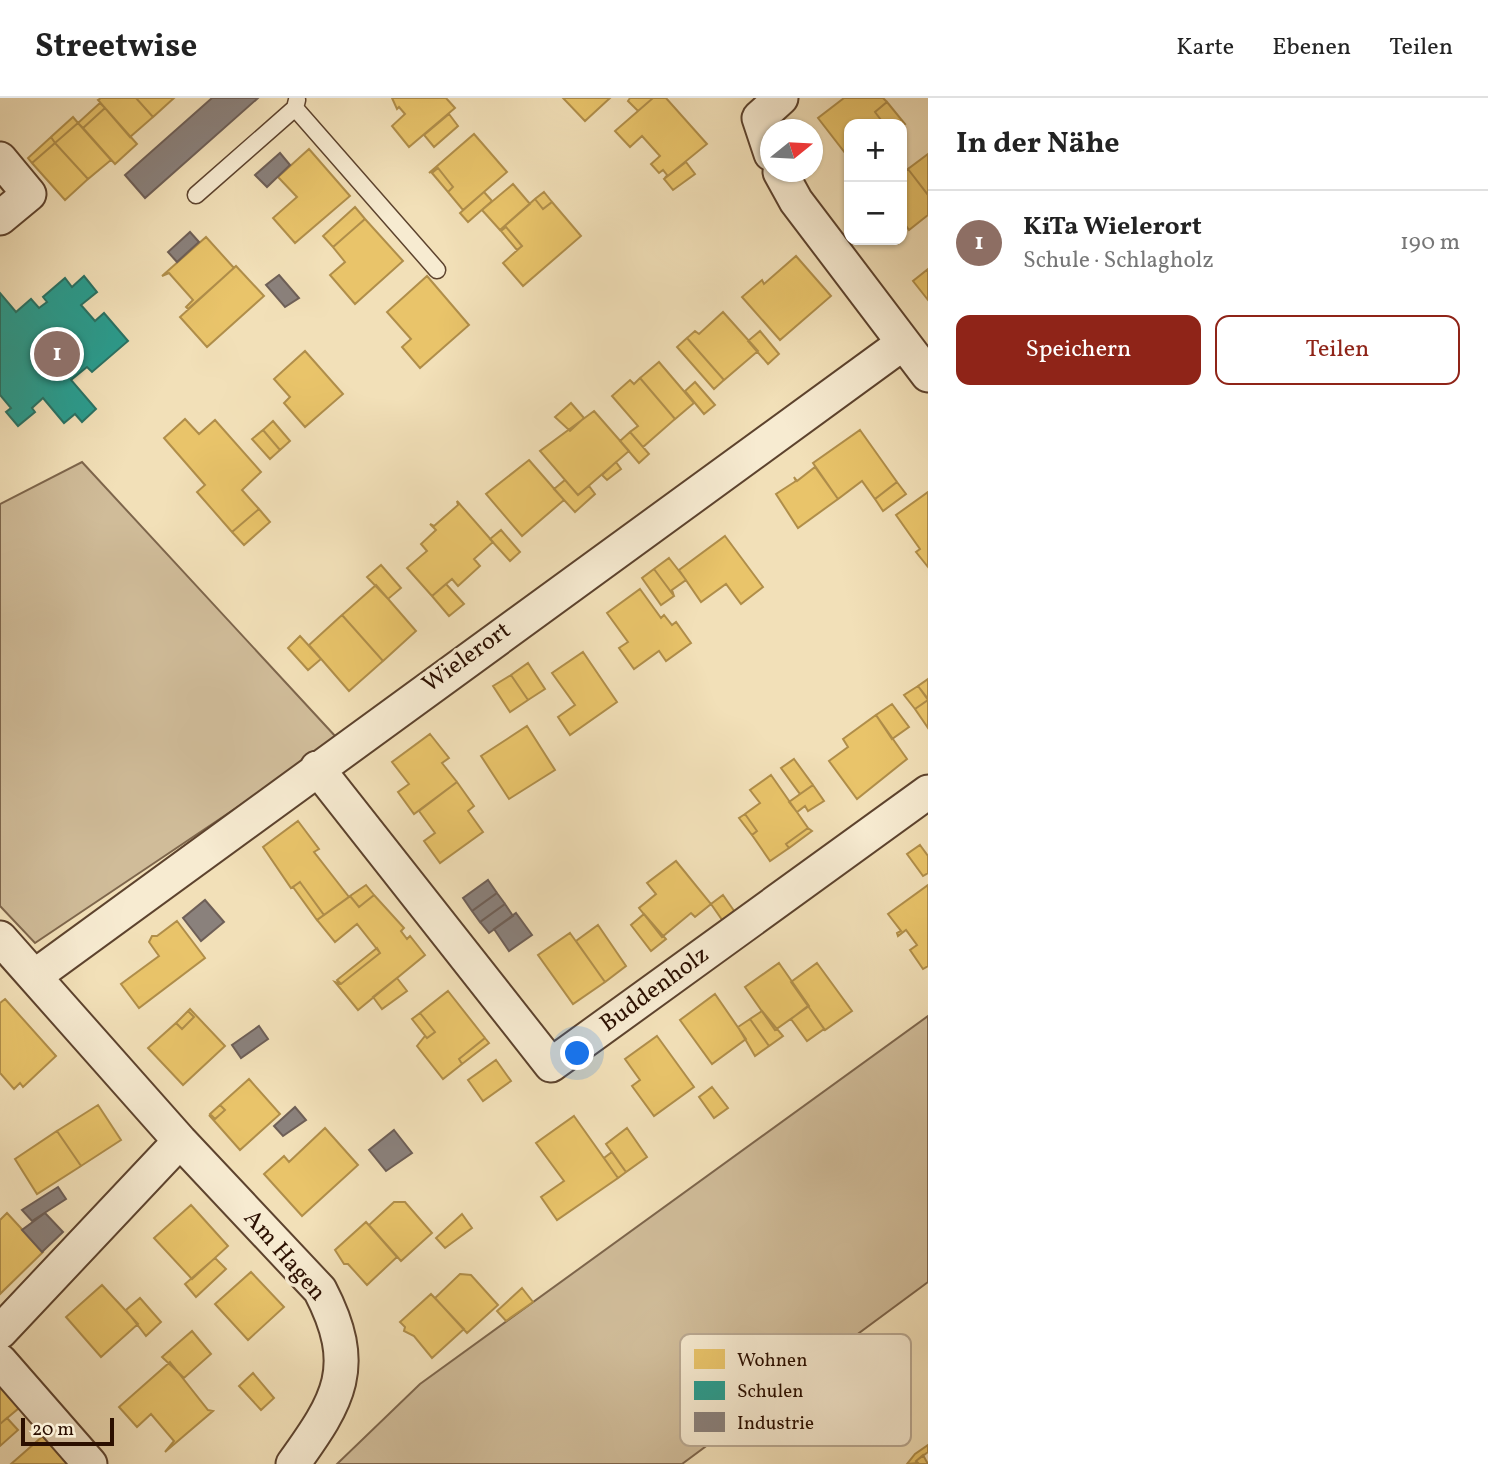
<!DOCTYPE html>
<html lang="de">
<meta charset="utf-8">
<style>
body{margin:0;font-family:Vollkorn,serif;background:#f6f6f6;color:#222}
.controls{position:absolute;right:21px;top:21px;display:grid;overflow:hidden;border-radius:14px;box-shadow:0 2px 5px #0004}
.controls button{width:63px;height:63px;display:grid;place-items:center;padding:0;border:0;border-bottom:2px solid #e0e0e0;background:#fff;color:#222;font:35px sans-serif}
.compass{position:absolute;left:760px;top:21px;width:63px;height:63px;border-radius:50%;background:#fff;box-shadow:0 2px 5px #0004;rotate:72deg}
.scale{position:absolute;left:21px;bottom:18px;width:93px;box-sizing:border-box;padding-left:7px;border:4px solid #2b0f00;border-top:0;font-size:19px;line-height:24px;white-space:nowrap;color:#2b0f00;-webkit-text-stroke:5px #f7ebd1;paint-order:stroke}
.you{position:absolute;left:578px;top:956px;width:24px;height:24px;margin:-18px;border:5px solid #fff;border-radius:50%;background:#1a73e8;box-shadow:0 0 0 10px #1a73e833}
.badge{display:grid;place-items:center;width:46px;height:46px;border-radius:50%;background:#8f2418;color:#fff;font-size:23px;font-weight:700}
.pin{position:absolute;translate:-50% -50%;border:4px solid #fff;box-shadow:0 2px 7px #0006}
.list{margin:0;padding:0;list-style:none}
h2{display:flex;justify-content:space-between;align-items:center;height:91px;margin:0;padding:0 28px;font-size:30px}
h2 small{font-size:23px;font-weight:400;color:#767676}
.list li{display:grid;grid-template-columns:46px 1fr auto;gap:21px;align-items:center;box-sizing:border-box;height:105px;padding:0 28px;border-top:2px solid #e0e0e0}
.list b{display:block;font-size:26px;white-space:nowrap}
.list p{margin:0;font-size:23px;white-space:nowrap;color:#767676}
.list em{font-size:23px;font-style:normal;color:#767676}
.actions{display:flex;gap:14px;padding:21px 28px}
.actions a{flex:1;padding:16px 0;border:2px solid #8f2418;border-radius:14px;text-align:center;font-size:24px;color:#8f2418}
.actions .main{background:#8f2418;color:#fff}
.map{position:relative;flex:none;width:928px;height:1366px;overflow:hidden}
header{display:flex;align-items:center;gap:42px;box-sizing:border-box;height:98px;padding:0 35px;background:#fff;border-bottom:2px solid #e0e0e0}
header strong{font-size:33px}
nav{display:flex;gap:38px;margin-inline-start:auto;font-size:24px}
main{display:flex}
aside{flex:1;background:#fff}
.map>svg:first-child{display:block}
.green{fill:#d0bc99;stroke:#7e664c;stroke-width:2}
.homes{fill:#e9c46a;stroke:#b08e4a;stroke-width:2}
.schools{fill:#2a9d8f;stroke:#2a7264;stroke-width:2}
.industry{fill:#8a817c;stroke:#6e5f57;stroke-width:2}
.lines{fill:none;stroke-linecap:round;stroke-linejoin:round}
.lane-casing{stroke:#5d432e;stroke-width:19}
.street-casing{stroke:#5d432e;stroke-width:37}
.lane{stroke:#f7ebd1;stroke-width:16}
.street{stroke:#f7ebd1;stroke-width:33}
.labels{text-anchor:middle;dominant-baseline:central;stroke-width:7;stroke-linejoin:round;paint-order:stroke}
.street-label{font-size:24px;fill:#2b0f00;stroke:#f7ebd1}
.key{fill:#f7ebd1;stroke:#baa992;stroke-width:2}
.key-label{font-size:19px;fill:#2b0f00}
</style>
<header>
<strong>Streetwise</strong>
<nav><a>Karte</a><a>Ebenen</a><a>Teilen</a></nav>
</header>
<main>
<div class="map">
<svg width="928" height="1366" viewBox="0 0 928 1366">
<rect width="100%" height="100%" fill="#f2e0b8"/>
<filter id="stains"><feTurbulence type="fractalNoise" baseFrequency=".00286" numOctaves="4"/><feColorMatrix values="0 0 0 0 .2 0 0 0 0 .09 0 0 0 0 .02 0 0 0 .5 -.17"/></filter>
<radialGradient id="worn" r=".72"><stop offset=".6" stop-color="#630" stop-opacity="0"/><stop offset="1" stop-color="#630" stop-opacity=".3"/></radialGradient>
<!-- green -->
<path class="green" d="M 82,364 L 336,639 L 309,661 L 35,845 L 0,808 L 0,406 Z
M 928,918 L 928,1184 L 682,1366 L 337,1366 L 420,1286 Z"/>
<!-- homes -->
<path class="homes" d="M 101,0 L 136,0 L 153,19 L 130,39 L 98,2 Z
M 136,0 L 174,0 L 153,19 Z
M 392,0 L 446,0 L 455,10 L 409,49 L 392,28 L 405,16 L 399,9 L 397,11 Z
M 563,0 L 610,0 L 585,23 Z
M 630,0 L 653,0 L 638,13 L 628,3 Z
M 653,0 L 666,0 L 707,46 L 664,81 L 667,77 L 663,72 L 659,75 L 651,66 L 660,58 L 642,38 L 630,49 L 615,33 Z
M 844,0 L 883,0 L 887,4 L 875,14 L 884,26 L 849,26 L 849,60 L 818,20 Z
M 887,4 L 905,26 L 902,28 L 884,26 L 875,14 Z
M 100,5 L 105,10 L 83,30 L 78,25 Z
M 105,10 L 137,46 L 115,66 L 83,30 Z
M 449,16 L 458,28 L 434,49 L 424,37 Z
M 73,19 L 78,25 L 55,45 L 51,39 Z
M 78,25 L 111,62 L 88,81 L 55,45 Z
M 474,36 L 507,74 L 463,112 L 448,94 L 453,89 L 438,70 L 429,75 Z
M 51,39 L 55,45 L 32,65 L 28,60 Z
M 55,45 L 88,81 L 65,102 L 32,65 Z
M 309,51 L 350,98 L 295,145 L 273,120 L 297,99 L 278,79 Z
M 928,56 L 928,97 L 908,71 Z
M 686,64 L 695,76 L 673,92 L 664,81 Z
M 438,70 L 453,89 L 448,94 L 432,75 Z
M 908,71 L 928,97 L 928,117 L 909,132 L 902,122 L 902,76 Z
M 513,86 L 530,106 L 500,132 L 482,112 Z
M 484,94 L 492,103 L 468,124 L 460,115 Z
M 544,94 L 552,104 L 543,111 L 535,101 Z
M 535,101 L 543,111 L 552,104 L 581,138 L 523,188 L 503,165 L 522,148 L 506,129 L 500,132 Z
M 355,109 L 365,121 L 333,149 L 323,138 Z
M 365,121 L 403,163 L 355,206 L 330,177 L 345,164 L 333,149 Z
M 506,129 L 522,148 L 517,152 L 501,133 Z
M 206,139 L 234,170 L 188,211 L 186,209 L 193,202 L 169,175 L 162,178 Z
M 796,158 L 831,198 L 780,242 L 742,199 L 762,182 L 764,186 Z
M 236,168 L 264,198 L 207,249 L 180,219 Z
M 928,171 L 928,202 L 913,183 Z
M 427,178 L 469,227 L 420,270 L 402,249 L 411,241 L 387,214 Z
M 723,214 L 758,253 L 724,282 L 687,240 L 695,233 L 699,236 Z
M 760,233 L 779,256 L 768,266 L 748,243 Z
M 687,240 L 724,282 L 714,291 L 677,249 Z
M 305,253 L 343,296 L 305,329 L 284,305 L 290,299 L 274,281 Z
M 659,264 L 694,305 L 675,321 L 640,280 Z
M 640,280 L 675,321 L 643,349 L 630,334 L 638,328 L 612,298 L 630,282 L 634,286 Z
M 695,284 L 715,307 L 704,316 L 685,293 Z
M 571,305 L 584,320 L 570,333 L 555,319 Z
M 594,313 L 629,353 L 578,397 L 540,353 Z
M 185,321 L 199,336 L 215,322 L 261,374 L 242,392 L 259,411 L 232,434 L 197,394 L 205,387 L 164,340 Z
M 273,323 L 290,343 L 280,352 L 263,332 Z
M 263,332 L 280,352 L 270,361 L 252,341 Z
M 860,332 L 897,384 L 875,401 L 862,383 L 838,401 L 813,365 Z
M 630,334 L 649,356 L 639,365 L 620,343 Z
M 529,362 L 564,402 L 522,438 L 486,396 Z
M 616,364 L 621,371 L 607,382 L 602,377 Z
M 815,369 L 838,401 L 798,430 L 776,396 L 796,383 L 794,379 L 797,383 Z
M 565,382 L 578,397 L 589,388 L 595,396 L 575,414 L 554,391 Z
M 897,384 L 906,396 L 883,413 L 875,401 Z
M 928,394 L 928,469 L 916,454 L 920,451 L 896,417 Z
M 457,403 L 493,444 L 474,461 L 480,468 L 458,488 L 452,481 L 432,498 L 407,470 L 427,453 L 421,446 L 436,432 L 430,426 L 434,428 L 458,407 Z
M 259,411 L 270,424 L 244,447 L 232,434 Z
M 501,432 L 520,454 L 510,463 L 490,441 Z
M 725,438 L 763,489 L 741,506 L 726,486 L 701,504 L 679,472 Z
M 669,460 L 686,482 L 672,492 L 674,498 L 654,471 Z
M 381,467 L 401,490 L 388,501 L 367,479 Z
M 654,471 L 674,498 L 661,507 L 642,480 Z
M 446,486 L 464,506 L 449,518 L 432,498 Z
M 376,487 L 416,533 L 383,563 L 342,517 Z
M 640,491 L 661,520 L 664,517 L 672,527 L 676,524 L 691,545 L 666,563 L 659,553 L 634,571 L 619,550 L 628,544 L 607,515 Z
M 342,517 L 383,563 L 349,593 L 309,547 Z
M 300,538 L 321,561 L 308,572 L 288,550 Z
M 583,554 L 617,604 L 570,637 L 558,619 L 575,607 L 552,575 Z
M 528,565 L 545,591 L 528,602 L 511,577 Z
M 511,577 L 528,602 L 510,614 L 493,588 Z
M 928,581 L 928,601 L 918,588 Z
M 918,588 L 928,602 L 915,611 L 904,597 Z
M 928,602 L 928,630 L 915,611 Z
M 892,606 L 909,629 L 892,641 L 876,617 Z
M 876,617 L 907,661 L 857,701 L 829,663 L 848,649 L 843,641 Z
M 527,628 L 555,672 L 509,701 L 481,658 Z
M 430,636 L 449,660 L 442,665 L 457,684 L 414,716 L 398,694 L 409,686 L 392,664 Z
M 794,661 L 813,687 L 800,696 L 781,670 Z
M 771,677 L 808,730 L 786,746 L 789,750 L 770,763 L 752,737 L 757,733 L 745,716 L 760,705 L 750,692 Z
M 457,684 L 474,708 L 468,713 L 483,734 L 440,765 L 424,743 L 435,735 L 419,713 Z
M 813,687 L 824,703 L 808,713 L 805,708 L 797,714 L 789,704 Z
M 745,716 L 757,733 L 752,737 L 739,720 Z
M 298,723 L 319,751 L 314,754 L 349,799 L 324,817 L 300,784 L 291,790 L 263,749 Z
M 808,730 L 812,733 L 789,750 L 786,746 Z
M 920,747 L 928,758 L 928,775 L 923,778 L 907,756 Z
M 676,763 L 711,806 L 695,819 L 691,815 L 662,839 L 639,810 L 656,796 L 647,785 Z
M 300,784 L 324,817 L 317,822 L 293,789 Z
M 366,787 L 374,797 L 359,809 L 350,798 Z
M 928,787 L 928,868 L 923,871 L 910,852 L 917,847 L 906,832 L 898,838 L 897,835 L 901,833 L 888,816 Z
M 374,797 L 404,830 L 401,833 L 407,841 L 410,838 L 425,857 L 358,912 L 335,884 L 341,886 L 380,855 L 357,826 L 335,844 L 317,822 L 350,798 L 359,809 Z
M 723,797 L 737,817 L 725,826 L 711,806 Z
M 644,816 L 666,841 L 651,853 L 631,827 Z
M 177,823 L 205,860 L 139,910 L 121,886 L 159,858 L 149,844 L 152,838 L 157,838 Z
M 598,827 L 626,868 L 605,884 L 576,843 Z
M 570,835 L 605,884 L 573,906 L 538,857 Z
M 377,850 L 380,855 L 341,886 L 337,882 Z
M 779,865 L 809,908 L 775,932 L 745,889 Z
M 817,865 L 852,913 L 825,932 L 791,884 Z
M 397,880 L 407,893 L 382,911 L 373,899 Z
M 448,893 L 485,940 L 459,961 L 462,966 L 443,981 L 417,948 L 425,938 L 427,940 L 435,934 L 420,915 Z
M 715,896 L 746,941 L 712,966 L 680,922 Z
M 5,901 L 56,958 L 23,989 L 20,985 L 14,991 L 0,975 L 0,905 Z
M 808,908 L 824,931 L 807,943 L 791,921 Z
M 190,911 L 225,948 L 183,987 L 148,950 L 176,925 L 182,931 L 194,919 L 188,913 Z
M 188,913 L 194,919 L 182,931 L 176,925 Z
M 762,913 L 783,938 L 769,948 L 750,921 Z
M 420,915 L 435,934 L 427,940 L 412,921 Z
M 750,921 L 769,948 L 755,958 L 738,929 Z
M 657,938 L 694,989 L 654,1018 L 632,988 L 640,982 L 625,961 Z
M 485,940 L 489,945 L 462,966 L 459,961 Z
M 496,962 L 511,983 L 483,1003 L 468,982 Z
M 249,981 L 280,1016 L 240,1052 L 209,1017 L 215,1021 L 225,1012 L 220,1007 Z
M 712,989 L 728,1010 L 714,1020 L 699,999 Z
M 98,1007 L 121,1042 L 81,1068 L 57,1033 Z
M 220,1007 L 225,1012 L 215,1021 L 210,1016 Z
M 574,1018 L 618,1080 L 557,1122 L 541,1099 L 564,1083 L 536,1045 Z
M 325,1030 L 358,1067 L 302,1118 L 264,1076 L 284,1058 L 289,1064 Z
M 627,1030 L 647,1059 L 626,1074 L 606,1046 Z
M 57,1033 L 81,1068 L 37,1096 L 15,1061 Z
M 612,1054 L 626,1074 L 618,1080 L 604,1060 Z
M 394,1104 L 405,1104 L 432,1135 L 401,1163 L 369,1127 Z
M 191,1107 L 228,1148 L 192,1181 L 154,1140 Z
M 7,1115 L 43,1154 L 0,1196 L 0,1122 Z
M 462,1116 L 472,1130 L 445,1150 L 436,1140 Z
M 366,1124 L 397,1159 L 367,1187 L 348,1166 L 344,1166 L 335,1152 Z
M 215,1160 L 226,1171 L 196,1199 L 185,1186 Z
M 251,1174 L 284,1209 L 248,1242 L 215,1206 Z
M 460,1176 L 471,1177 L 498,1207 L 467,1235 L 435,1200 Z
M 102,1187 L 138,1226 L 101,1259 L 66,1219 Z
M 522,1190 L 533,1204 L 506,1223 L 497,1213 Z
M 431,1196 L 464,1231 L 432,1260 L 414,1238 L 404,1233 L 405,1229 L 400,1224 Z
M 140,1200 L 161,1224 L 146,1238 L 126,1212 Z
M 192,1233 L 211,1256 L 184,1280 L 162,1259 Z
M 170,1264 L 208,1312 L 213,1313 L 165,1354 L 174,1343 L 151,1316 L 137,1329 L 119,1309 Z
M 253,1275 L 274,1300 L 261,1312 L 239,1288 Z
M 0,1286 L 19,1310 L 0,1326 Z
M 7,1320 L 18,1332 L 0,1348 L 0,1326 Z
M 43,1338 L 68,1366 L 11,1366 Z
M 928,1347 L 928,1354 L 916,1363 L 918,1365 L 907,1366 L 915,1356 Z
M 923,1357 L 928,1366 L 917,1366 L 916,1363 Z"/>
<!-- schools -->
<path class="schools" d="M 84,178 L 97,194 L 81,207 L 95,223 L 104,215 L 128,243 L 92,274 L 87,269 L 71,282 L 96,311 L 82,324 L 75,316 L 64,325 L 43,300 L 32,310 L 35,314 L 18,328 L 6,314 L 11,310 L 0,297 L 0,195 L 16,214 L 31,201 L 39,210 L 47,204 L 43,199 L 65,180 L 72,189 Z"/>
<!-- industry -->
<path class="industry" d="M 212,0 L 258,0 L 145,100 L 125,77 Z
M 280,55 L 290,67 L 267,89 L 255,77 Z
M 190,134 L 199,144 L 177,164 L 168,154 Z
M 279,177 L 299,200 L 285,209 L 266,187 Z
M 488,782 L 497,795 L 472,813 L 463,800 Z
M 497,795 L 505,806 L 480,824 L 472,813 Z
M 205,802 L 224,824 L 201,843 L 183,820 Z
M 505,806 L 513,818 L 489,835 L 480,824 Z
M 516,815 L 532,837 L 509,853 L 494,831 Z
M 259,928 L 268,941 L 241,960 L 232,947 Z
M 295,1009 L 306,1022 L 283,1038 L 274,1028 Z
M 394,1032 L 412,1055 L 386,1073 L 369,1052 Z
M 58,1089 L 66,1101 L 32,1123 L 22,1112 Z
M 45,1115 L 63,1134 L 42,1154 L 22,1132 Z"/>
<g class="lines">
<defs>
<path id="lane" d="M 295,10 L 437,172
M 196,97 L 295,10 L 297,2"/>
<path id="street" d="M 771,56 L 759,20 L 781,0
M 0,61 L 29,96 L 0,120
M 780,74 L 796,103 L 928,277
M 317,670 L 551,967 L 928,694
M 0,840 L 180,1043 L 320,1192 C 360,1269 339,1302 293,1366
M 35,878 L 902,246
M 0,1234 L 180,1043
M 0,1263 L 90,1366"/>
</defs>
<!-- lane casing -->
<use href="#lane" class="lane-casing"/>
<!-- street casing -->
<use href="#street" class="street-casing"/>
<!-- lane -->
<use href="#lane" class="lane"/>
<!-- street -->
<use href="#street" class="street"/>
</g>
<g class="labels">
<!-- street labels -->
<g class="street-label">
<text transform="translate(467 560) rotate(-36)">Wielerort</text>
<text transform="translate(655 892) rotate(-36)">Buddenholz</text>
<text transform="translate(284 1158) rotate(49)">Am Hagen</text>
</g>
</g>
<!-- legend -->
<rect x="680" y="1236" width="231" height="112" rx="10" class="key"/>
<rect x="694" y="1251" width="31" height="20" fill="#e9c46a"/>
<rect x="694" y="1283" width="31" height="19" fill="#2a9d8f"/>
<rect x="694" y="1314" width="31" height="20" fill="#8a817c"/>
<g class="key-label">
<text x="737" y="1268">Wohnen</text>
<text x="737" y="1299">Schulen</text>
<text x="737" y="1331">Industrie</text>
</g>
<rect width="100%" height="100%" filter="url(#stains)"/>
<rect width="100%" height="100%" fill="url(#worn)"/>
</svg>
<div class="controls">
<button>+</button>
<button>−</button>
</div>
<svg class="compass" viewBox="-18 -18 36 36"><path d="M0-13l5 13h-10z" fill="#e53935"/><path d="M0 13l5-13h-10z" fill="#767676"/></svg>
<div class="scale">20 m</div>
<div class="you"></div>
<div class="pin badge" style="left:57px;top:256px;background:#8d6e63">1</div>
</div>
<aside>
<h2>In der Nähe<small></small></h2>
<ul class="list">
<li><span class="badge" style="background:#8d6e63">1</span><div><b>KiTa Wielerort</b><p>Schule · Schlagholz</p></div><em>190 m</em></li>
</ul>
<div class="actions"><a class="main">Speichern</a><a>Teilen</a></div>
</aside>
</main>
